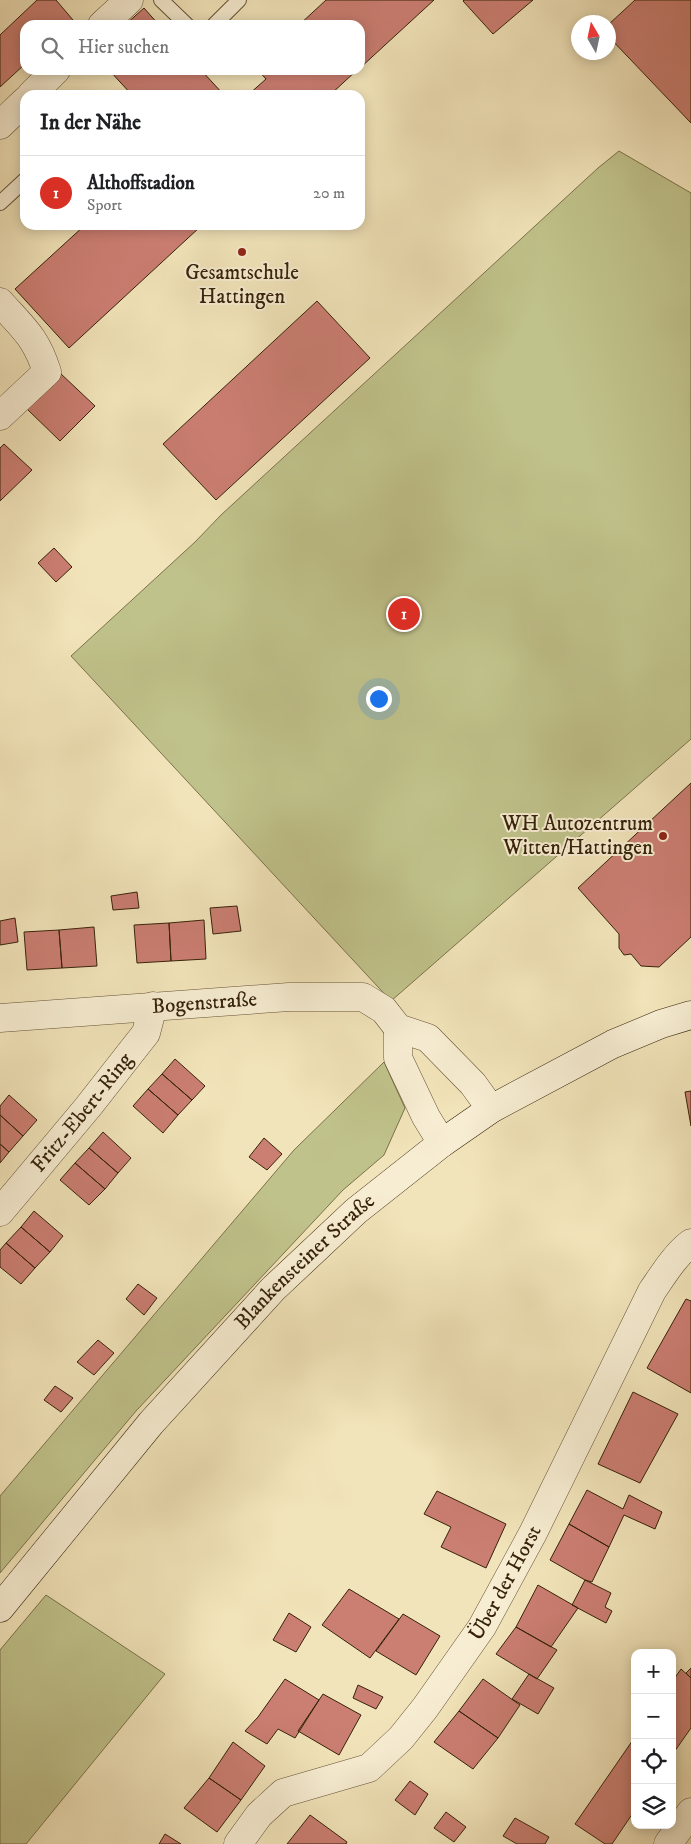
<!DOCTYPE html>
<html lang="de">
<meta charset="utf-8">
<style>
body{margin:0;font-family:"IM FELL DW Pica",serif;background:#f6f6f6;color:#202124}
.controls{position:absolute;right:15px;bottom:15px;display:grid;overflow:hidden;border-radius:10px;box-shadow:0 2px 12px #0003}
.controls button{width:45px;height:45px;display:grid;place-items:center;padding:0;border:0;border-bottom:1px solid #e0e0e0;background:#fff;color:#202124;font:25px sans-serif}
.compass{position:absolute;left:571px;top:15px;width:45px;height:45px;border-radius:50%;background:#fff;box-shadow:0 2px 12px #0003;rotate:351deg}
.you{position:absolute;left:378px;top:698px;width:18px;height:18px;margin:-12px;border:4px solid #fff;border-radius:50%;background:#1a73e8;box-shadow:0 0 0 8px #1a73e833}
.badge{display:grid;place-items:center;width:32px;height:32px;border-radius:50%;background:#d93025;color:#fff;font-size:16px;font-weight:700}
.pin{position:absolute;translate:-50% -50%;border:2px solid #fff;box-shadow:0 1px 5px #0006}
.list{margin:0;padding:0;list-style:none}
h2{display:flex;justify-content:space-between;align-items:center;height:65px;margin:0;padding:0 20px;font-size:21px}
h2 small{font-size:16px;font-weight:400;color:#757577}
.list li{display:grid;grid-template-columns:32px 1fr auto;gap:15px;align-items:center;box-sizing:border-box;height:75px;padding:0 20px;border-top:1px solid #e0e0e0}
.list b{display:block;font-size:19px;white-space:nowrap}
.list p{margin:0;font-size:16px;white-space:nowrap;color:#757577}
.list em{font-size:16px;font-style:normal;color:#757577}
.icon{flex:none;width:28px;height:28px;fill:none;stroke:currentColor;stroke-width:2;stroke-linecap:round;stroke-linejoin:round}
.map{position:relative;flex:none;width:691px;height:1844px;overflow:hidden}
.search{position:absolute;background:#fff;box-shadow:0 2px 12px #0003;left:20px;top:20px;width:345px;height:55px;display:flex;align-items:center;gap:12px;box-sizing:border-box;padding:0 18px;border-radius:15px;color:#757577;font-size:19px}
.panel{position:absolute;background:#fff;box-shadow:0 2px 12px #0003;left:20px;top:90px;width:345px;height:140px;border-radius:15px}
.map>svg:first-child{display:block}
.green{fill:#c0c28b;stroke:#7b724a}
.building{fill:#cb7e72;stroke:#36220a}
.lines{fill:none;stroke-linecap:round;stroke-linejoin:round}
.lane-casing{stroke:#655236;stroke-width:16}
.street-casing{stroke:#655236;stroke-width:29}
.secondary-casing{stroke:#36220a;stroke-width:29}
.lane{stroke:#f7edd2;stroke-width:14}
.street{stroke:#f7edd2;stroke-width:28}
.secondary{stroke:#f7edd2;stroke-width:28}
.poi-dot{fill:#8f2418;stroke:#f7edd2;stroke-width:2}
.labels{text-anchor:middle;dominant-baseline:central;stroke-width:4;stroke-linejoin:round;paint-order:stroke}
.poi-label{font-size:21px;fill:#36220a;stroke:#f7edd2}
.street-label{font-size:21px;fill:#36220a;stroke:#f7edd2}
</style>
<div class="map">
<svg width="691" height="1844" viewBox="0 0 691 1844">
<rect width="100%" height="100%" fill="#f2e4ba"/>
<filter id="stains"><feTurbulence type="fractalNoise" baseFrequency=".004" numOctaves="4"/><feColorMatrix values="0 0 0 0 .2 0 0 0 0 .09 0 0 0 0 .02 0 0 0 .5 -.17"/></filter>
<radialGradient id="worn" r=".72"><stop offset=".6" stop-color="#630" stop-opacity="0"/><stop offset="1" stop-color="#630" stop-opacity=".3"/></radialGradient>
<!-- green -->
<path class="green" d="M 619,151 L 691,193 L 691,739 L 391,1001 L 71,656 L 195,542 L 221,515 L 598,168 Z
M 384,1062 L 405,1108 L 384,1155 L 343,1190 L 136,1411 L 0,1573 L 0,1496 L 294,1150 Z
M 46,1595 L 165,1674 L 26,1844 L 0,1844 L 0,1650 Z"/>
<!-- building -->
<path class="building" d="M 37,0 L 56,0 L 73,20 L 67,25 L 25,25 L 25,64 L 0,87 L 0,35 Z
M 326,0 L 434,0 L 360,68 L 360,25 L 299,25 Z
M 464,0 L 533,0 L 493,34 L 463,1 Z
M 635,0 L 691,0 L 691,123 L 608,36 L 608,25 Z
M 144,8 L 159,25 L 125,25 Z
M 109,70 L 201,70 L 224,95 L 132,95 Z
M 258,70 L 357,70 L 330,95 L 248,95 L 266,79 Z
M 85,225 L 199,225 L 200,227 L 69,348 L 15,289 Z
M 317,301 L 370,358 L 216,500 L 163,444 Z
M 60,373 L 95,406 L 60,441 L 27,409 Z
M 4,444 L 32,470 L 0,501 L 0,448 Z
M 54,548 L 72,567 L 56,582 L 38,563 Z
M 691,783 L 691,937 L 659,967 L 641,966 L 631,954 L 624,955 L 619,948 L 619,934 L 578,888 Z
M 137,892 L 139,908 L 113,910 L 111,896 Z
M 237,906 L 241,931 L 213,934 L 210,908 Z
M 15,918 L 18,942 L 0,945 L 0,921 Z
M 204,920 L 206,959 L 171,961 L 169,923 Z
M 169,923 L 171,961 L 137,963 L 134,925 Z
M 94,927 L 97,966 L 62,968 L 59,930 Z
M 59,930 L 62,968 L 27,970 L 24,932 Z
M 175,1059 L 205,1086 L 192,1100 L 162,1074 Z
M 162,1074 L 192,1100 L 178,1115 L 148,1089 Z
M 148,1089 L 178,1115 L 163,1133 L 133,1106 Z
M 691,1091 L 691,1126 L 685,1092 Z
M 9,1095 L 37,1120 L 23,1136 L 0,1115 L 0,1106 Z
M 0,1115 L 23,1136 L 9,1152 L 0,1144 Z
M 103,1132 L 131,1158 L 118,1173 L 89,1148 Z
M 264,1138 L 282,1154 L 267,1170 L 249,1157 Z
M 0,1144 L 9,1152 L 0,1163 Z
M 89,1148 L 118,1173 L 105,1189 L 75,1163 Z
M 75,1163 L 105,1189 L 89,1205 L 60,1180 Z
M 34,1211 L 63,1236 L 50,1252 L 21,1227 Z
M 21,1227 L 50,1252 L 35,1268 L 6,1243 Z
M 6,1243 L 35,1268 L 21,1284 L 0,1267 L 0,1250 Z
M 138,1284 L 157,1298 L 144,1315 L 126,1299 Z
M 686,1299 L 691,1301 L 691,1393 L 647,1368 Z
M 98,1340 L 114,1353 L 94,1375 L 77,1362 Z
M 55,1386 L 73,1398 L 61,1412 L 44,1400 Z
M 633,1392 L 678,1414 L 640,1483 L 598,1464 Z
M 587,1490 L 623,1509 L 629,1495 L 662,1512 L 655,1529 L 624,1515 L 609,1547 L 569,1524 Z
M 437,1491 L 506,1524 L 486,1568 L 441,1547 L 451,1527 L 424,1514 Z
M 569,1524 L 609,1547 L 592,1582 L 585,1580 L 550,1560 Z
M 585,1580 L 611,1593 L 605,1607 L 612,1611 L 606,1623 L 572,1605 Z
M 538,1585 L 578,1608 L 551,1647 L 516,1627 Z
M 349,1589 L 399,1619 L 370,1658 L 322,1625 Z
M 289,1613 L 311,1627 L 296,1652 L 273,1640 Z
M 403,1614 L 440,1636 L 416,1675 L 376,1651 Z
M 516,1627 L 557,1650 L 537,1679 L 496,1654 Z
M 691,1668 L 691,1678 L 686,1673 Z
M 681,1669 L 691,1678 L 691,1728 L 672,1755 L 672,1682 Z
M 529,1674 L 554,1688 L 538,1714 L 512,1699 Z
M 285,1679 L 319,1700 L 295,1738 L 278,1729 L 267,1744 L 245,1731 L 258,1717 Z
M 483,1679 L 520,1705 L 498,1738 L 459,1711 Z
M 358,1685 L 383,1697 L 376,1709 L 353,1698 Z
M 323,1694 L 361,1715 L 339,1755 L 298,1731 Z
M 459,1711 L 498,1738 L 473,1769 L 434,1742 Z
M 635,1737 L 635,1810 L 612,1844 L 605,1844 L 575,1824 Z
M 233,1742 L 265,1766 L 241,1800 L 209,1778 Z
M 209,1778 L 241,1800 L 217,1832 L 184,1808 Z
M 410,1781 L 428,1794 L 415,1815 L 395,1800 Z
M 446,1812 L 466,1827 L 454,1842 L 434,1828 Z
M 310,1815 L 347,1842 L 346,1844 L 287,1844 Z
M 515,1818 L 549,1837 L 545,1844 L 517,1844 L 503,1836 Z
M 165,1834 L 181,1844 L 159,1844 Z"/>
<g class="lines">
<defs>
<path id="lane" d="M 161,0 L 187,25
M 214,25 L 239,0
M 0,203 L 25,180"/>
<g id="street">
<path d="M 102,25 L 129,0"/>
<path d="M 31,95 L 56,70"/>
<path d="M 0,125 L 25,101"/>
<path d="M 0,302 C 23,328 36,337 47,372 L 0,416"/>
<path id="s1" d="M 0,1018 L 289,997 L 363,997 L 384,1010 L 398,1028 L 428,1038 L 473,1084 L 491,1109"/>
<path d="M 398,1028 L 398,1058 L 426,1117 L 442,1143"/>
<path id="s2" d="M 0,1212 L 88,1107 L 146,1033 L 153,1006"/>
<path id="s3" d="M 238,1844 L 259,1815 L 283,1793 L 369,1768 L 401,1738 L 425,1708 L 482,1627 L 533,1533 L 652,1291 C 663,1275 675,1255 691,1243"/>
<path d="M 668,1844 L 691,1812"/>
</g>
<g id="secondary">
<path id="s4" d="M 0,1608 L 151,1423 L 273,1289 L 356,1211 L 442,1143 L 491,1109 L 613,1044 L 661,1024 L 691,1015"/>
</g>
</defs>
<!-- lane casing -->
<use href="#lane" class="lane-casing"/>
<!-- street casing -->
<use href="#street" class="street-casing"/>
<!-- secondary casing -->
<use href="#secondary" class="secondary-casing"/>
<!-- lane -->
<use href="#lane" class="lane"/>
<!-- street -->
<use href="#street" class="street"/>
<!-- secondary -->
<use href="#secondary" class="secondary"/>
</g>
<!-- markers -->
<g class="poi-dot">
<circle cx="242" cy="252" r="5"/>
<circle cx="663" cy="836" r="5"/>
</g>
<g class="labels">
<!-- poi labels -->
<g class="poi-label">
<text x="242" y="273">Gesamtschule<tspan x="242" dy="24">Hattingen</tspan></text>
<text x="653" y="824" text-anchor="end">WH Autozentrum<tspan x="653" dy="24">Witten/Hattingen</tspan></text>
</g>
<!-- street labels -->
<g class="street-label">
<text stroke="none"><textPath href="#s1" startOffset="205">Bogenstraße</textPath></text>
<text stroke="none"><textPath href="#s2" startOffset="129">Fritz-Ebert-Ring</textPath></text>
<text stroke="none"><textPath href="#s4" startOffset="462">Blankensteiner Straße</textPath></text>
<text stroke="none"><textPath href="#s3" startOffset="389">Über der Horst</textPath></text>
</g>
</g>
<rect width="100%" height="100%" filter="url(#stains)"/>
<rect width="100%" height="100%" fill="url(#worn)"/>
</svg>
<div class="controls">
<button>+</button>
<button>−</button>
<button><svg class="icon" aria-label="locate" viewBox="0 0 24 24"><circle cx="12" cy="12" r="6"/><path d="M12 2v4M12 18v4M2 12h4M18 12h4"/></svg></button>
<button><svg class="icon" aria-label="layers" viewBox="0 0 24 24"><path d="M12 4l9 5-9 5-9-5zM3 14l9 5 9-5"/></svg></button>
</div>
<svg class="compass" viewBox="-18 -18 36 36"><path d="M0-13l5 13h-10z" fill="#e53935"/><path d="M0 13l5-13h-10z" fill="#757577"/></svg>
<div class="you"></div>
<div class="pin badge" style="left:404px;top:614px">1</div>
<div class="search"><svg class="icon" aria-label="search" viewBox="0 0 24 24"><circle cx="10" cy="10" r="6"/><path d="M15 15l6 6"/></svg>Hier suchen</div>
<section class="panel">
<h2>In der Nähe<small></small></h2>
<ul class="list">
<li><span class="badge">1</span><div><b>Althoffstadion</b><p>Sport</p></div><em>20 m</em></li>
</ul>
</section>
</div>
